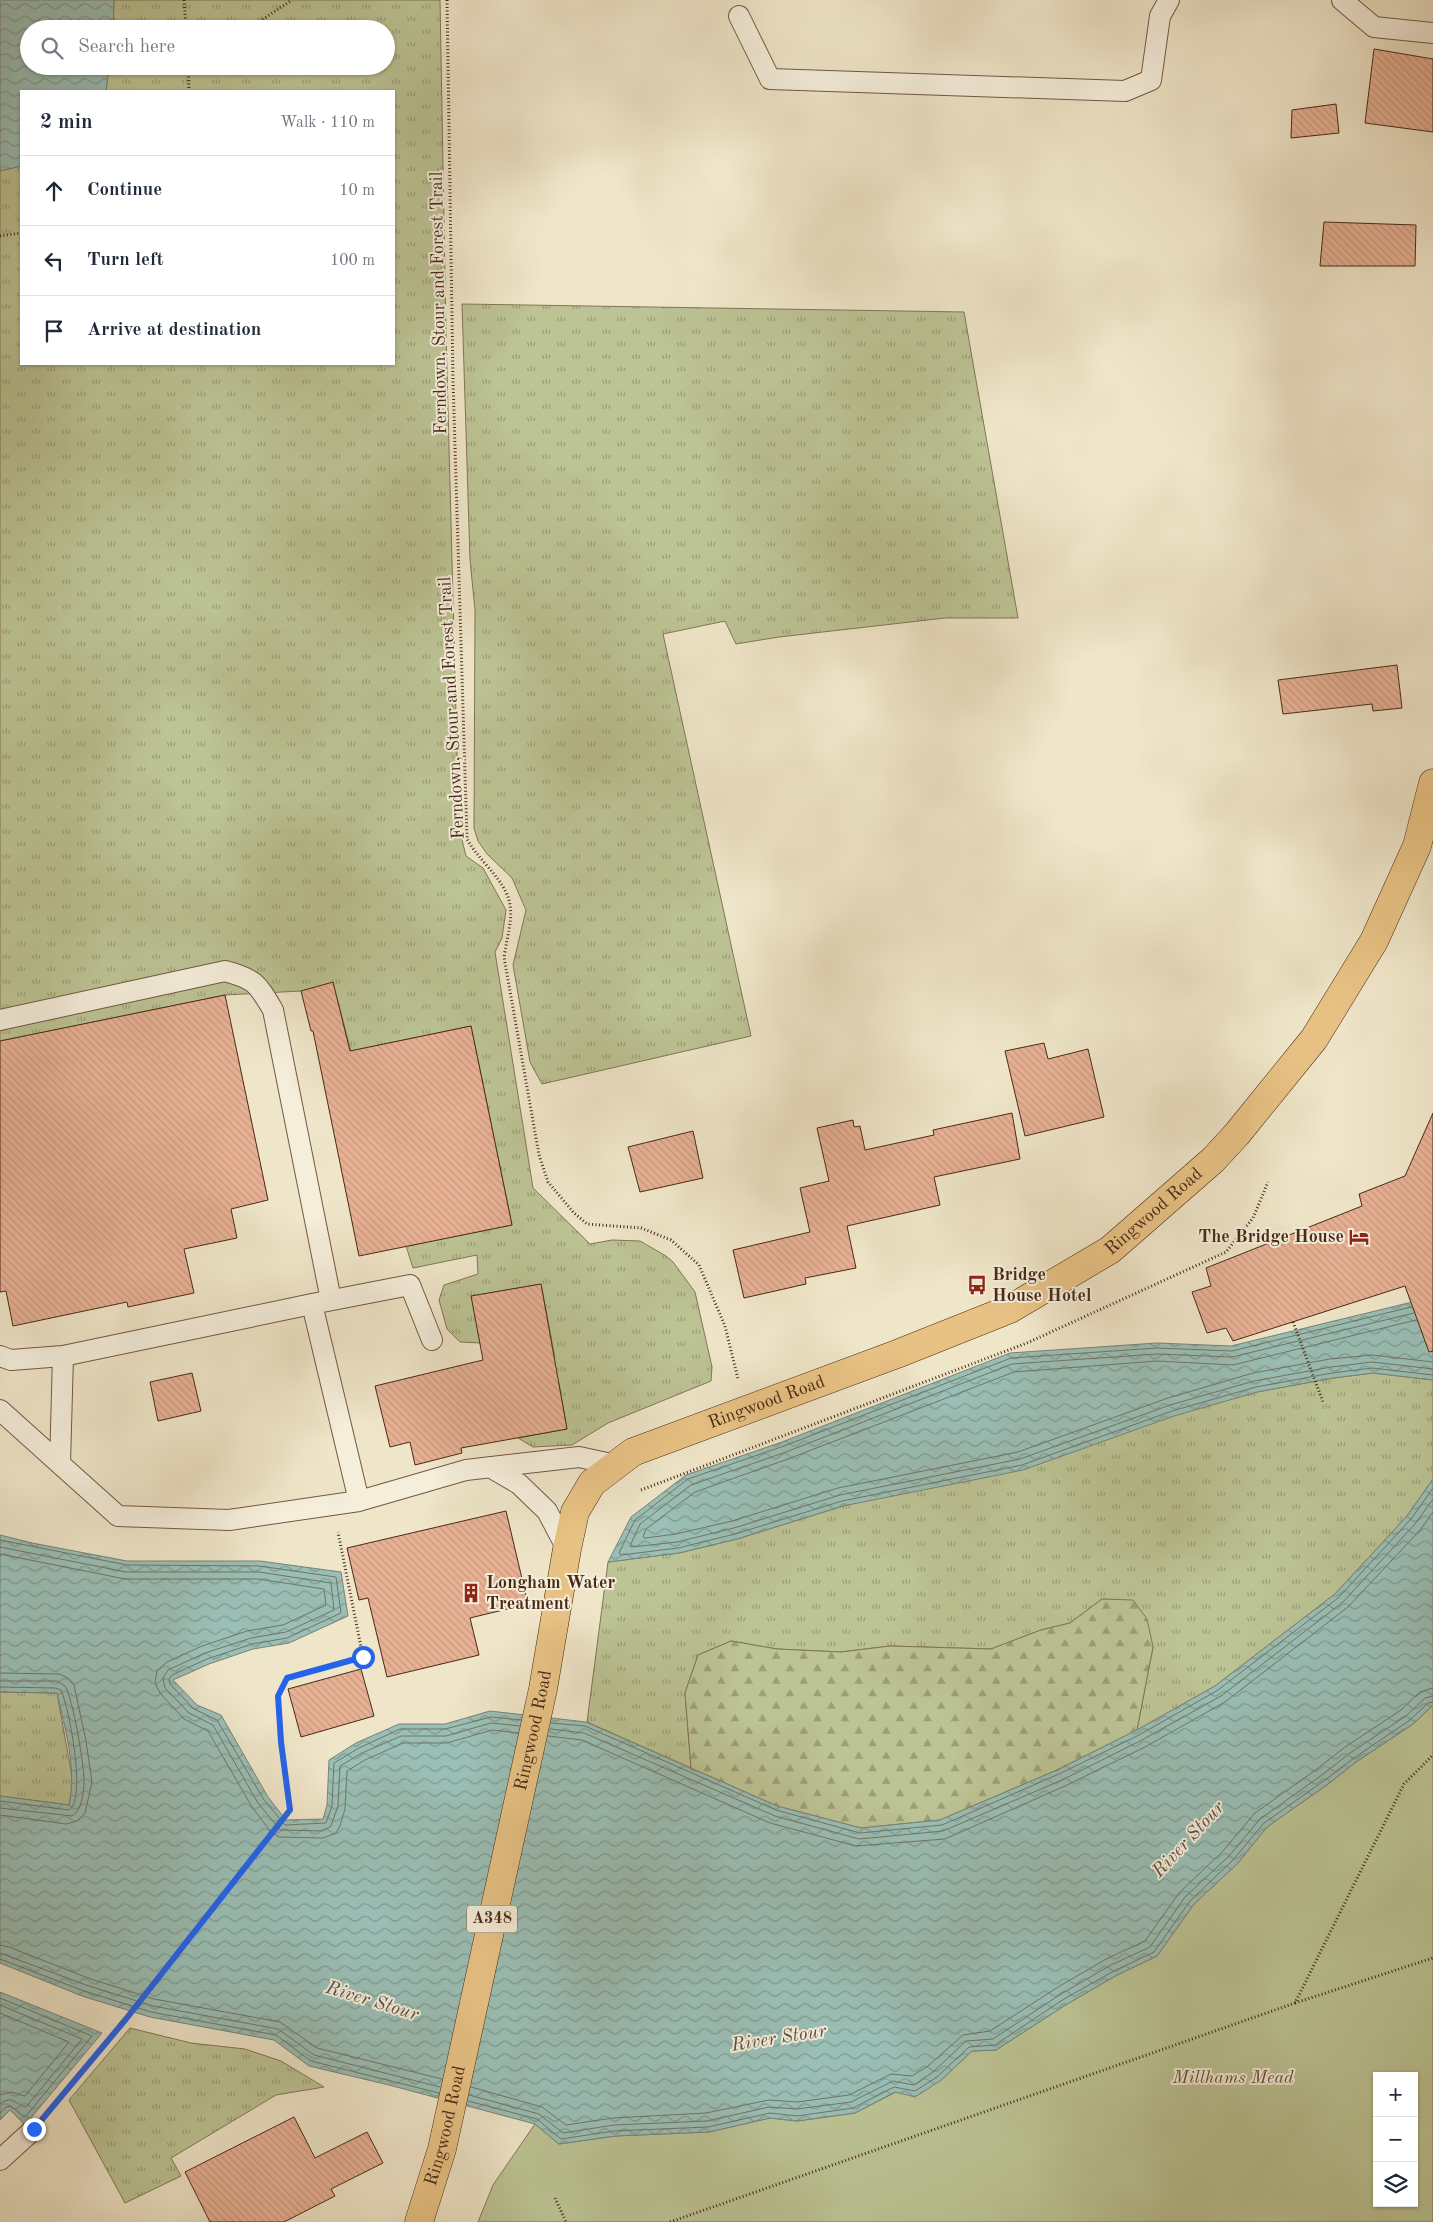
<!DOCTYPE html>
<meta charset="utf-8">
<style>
body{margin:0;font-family:"Old Standard TT",serif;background:#f6f6f7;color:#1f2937}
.controls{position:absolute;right:15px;bottom:15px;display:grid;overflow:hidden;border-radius:0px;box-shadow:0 1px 4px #0004}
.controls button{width:45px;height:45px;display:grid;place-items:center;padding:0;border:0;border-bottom:1px solid #e0e1e3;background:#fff;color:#1f2937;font:25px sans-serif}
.stop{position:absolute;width:15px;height:15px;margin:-11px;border:4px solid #2563eb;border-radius:50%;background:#fff}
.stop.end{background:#2563eb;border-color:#fff;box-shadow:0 1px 5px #0008}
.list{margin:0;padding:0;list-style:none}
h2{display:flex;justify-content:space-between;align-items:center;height:65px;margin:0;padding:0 20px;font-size:21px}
h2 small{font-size:16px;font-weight:400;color:#747a83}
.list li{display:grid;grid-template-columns:32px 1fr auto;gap:15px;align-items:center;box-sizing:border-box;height:70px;padding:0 20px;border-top:1px solid #e0e1e3}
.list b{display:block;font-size:19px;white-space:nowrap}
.list em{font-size:16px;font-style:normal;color:#747a83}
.icon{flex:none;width:28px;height:28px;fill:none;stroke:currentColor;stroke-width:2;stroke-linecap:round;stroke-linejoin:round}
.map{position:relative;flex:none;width:1433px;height:2222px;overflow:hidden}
.search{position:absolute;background:#fff;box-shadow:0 1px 4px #0004;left:20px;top:20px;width:375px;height:55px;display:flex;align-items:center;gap:12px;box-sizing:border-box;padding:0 18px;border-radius:28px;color:#747a83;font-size:19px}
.panel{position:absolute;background:#fff;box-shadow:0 1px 4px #0004;left:20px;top:90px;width:375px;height:275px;border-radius:0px}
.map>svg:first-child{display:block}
.grass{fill:url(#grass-tufts);stroke:#827656}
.forest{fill:url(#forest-firs);stroke:#827656}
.park{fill:#bcc394;stroke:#827656;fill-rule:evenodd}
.water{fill:url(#water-waves);stroke:#798376}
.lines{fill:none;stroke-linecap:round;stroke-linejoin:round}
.shore{stroke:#717466;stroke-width:1}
.building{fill:url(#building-back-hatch);stroke:#482917}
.service-casing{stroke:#725843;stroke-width:22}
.trunk-casing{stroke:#482917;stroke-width:29}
.path{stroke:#482917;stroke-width:3;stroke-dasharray:1 2.5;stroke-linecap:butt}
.service{stroke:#f5eedb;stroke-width:20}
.trunk{stroke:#e8c284;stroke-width:28}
.route{stroke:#2563eb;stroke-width:6}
.labels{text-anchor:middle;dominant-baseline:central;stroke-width:4;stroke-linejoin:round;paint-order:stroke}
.shield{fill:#f5eedb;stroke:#7c6452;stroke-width:1}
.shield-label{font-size:16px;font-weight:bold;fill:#482917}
.street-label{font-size:18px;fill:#482917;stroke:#f5eedb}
.poi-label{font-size:18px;font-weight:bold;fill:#482917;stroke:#f5eedb;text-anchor:start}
.park-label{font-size:18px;font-style:italic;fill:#655036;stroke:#f5eedb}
.water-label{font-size:19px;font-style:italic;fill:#5c4e3f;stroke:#f5eedb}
</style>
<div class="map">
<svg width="1433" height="2222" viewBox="0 0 1433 2222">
<defs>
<pattern id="grass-tufts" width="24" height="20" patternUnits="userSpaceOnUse" patternTransform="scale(1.25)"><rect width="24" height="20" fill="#bcc394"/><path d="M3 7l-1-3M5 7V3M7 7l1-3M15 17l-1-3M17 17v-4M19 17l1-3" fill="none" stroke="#9b9e78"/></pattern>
<pattern id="forest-firs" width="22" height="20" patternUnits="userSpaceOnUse" patternTransform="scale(1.25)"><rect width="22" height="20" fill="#bcc394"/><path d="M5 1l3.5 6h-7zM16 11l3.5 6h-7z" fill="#9b9e78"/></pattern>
<pattern id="water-waves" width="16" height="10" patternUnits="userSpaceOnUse" patternTransform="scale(1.25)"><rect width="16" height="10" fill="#9abfb6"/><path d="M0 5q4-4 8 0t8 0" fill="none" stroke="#809b93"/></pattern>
<pattern id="building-back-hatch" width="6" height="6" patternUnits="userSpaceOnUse" patternTransform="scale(1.25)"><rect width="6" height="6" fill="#e8b194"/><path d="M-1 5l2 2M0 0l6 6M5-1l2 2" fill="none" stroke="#c8987f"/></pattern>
</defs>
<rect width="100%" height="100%" fill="#efe5c8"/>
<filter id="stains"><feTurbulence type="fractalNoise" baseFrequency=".004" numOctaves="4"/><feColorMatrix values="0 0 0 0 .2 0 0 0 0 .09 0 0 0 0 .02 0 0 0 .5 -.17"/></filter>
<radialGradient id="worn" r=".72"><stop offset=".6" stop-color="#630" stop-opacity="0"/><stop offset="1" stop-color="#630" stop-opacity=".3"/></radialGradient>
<!-- grass -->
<path class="grass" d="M 114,0 L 440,0 L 446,333 L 459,828 L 466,856 L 483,868 L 506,910 L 502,938 L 495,952 L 533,1188 L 590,1244 L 612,1240 L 640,1241 L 666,1256 L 673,1262 L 695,1292 L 712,1367 L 711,1381 L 608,1423 L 572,1445 L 533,1447 L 518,1438 L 567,1429 L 559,1383 L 495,1394 L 555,1358 L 541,1284 L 472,1296 L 480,1343 L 460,1342 L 447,1329 L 439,1300 L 444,1285 L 478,1274 L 477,1255 L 413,1268 L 406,1246 L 512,1225 L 471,1026 L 351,1051 L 333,983 L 301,991 L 225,995 L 0,1041 L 0,171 L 21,166 L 21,364 L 394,364 L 394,91 L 106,91 L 109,66 L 386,66 L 386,29 L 113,29 Z
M 462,304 L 964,312 L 1018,618 L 945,618 L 779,637 L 736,644 L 725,621 L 663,634 L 751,1036 L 542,1084 L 530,1062 L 513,965 L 526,910 L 512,878 L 487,854 L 478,841 L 474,828 L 475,610 L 470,560 Z
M 1373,1373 L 1433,1380 L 1433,1479 L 1407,1516 L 1335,1594 L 1215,1686 L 1137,1730 L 1153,1647 L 1133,1601 L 1102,1599 L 1070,1623 L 1041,1630 L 991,1649 L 890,1646 L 841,1652 L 777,1649 L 731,1641 L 698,1655 L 685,1693 L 691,1768 L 587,1722 L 608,1562 L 679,1553 L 737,1539 L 843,1506 L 1257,1392 L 1333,1378 Z
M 0,1692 L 57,1693 L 73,1782 L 69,1805 L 0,1796 Z
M 130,2028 L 191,2043 L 245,2049 L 281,2061 L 324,2087 L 276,2095 L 171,2158 L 181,2176 L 125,2203 L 69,2100 Z"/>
<!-- forest -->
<path class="forest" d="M 1102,1599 L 1133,1600 L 1147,1619 L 1153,1647 L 1137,1730 L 1057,1770 L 940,1820 L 861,1828 L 777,1806 L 691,1768 L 685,1693 L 698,1655 L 731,1641 L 777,1649 L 841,1652 L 890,1646 L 991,1649 L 1041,1630 L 1070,1623 Z"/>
<!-- park -->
<path class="park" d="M 1433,1705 L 1433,2222 L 478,2222 L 493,2185 L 535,2124 L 559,2144 L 615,2136 L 709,2132 L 770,2118 L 797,2121 L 855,2113 L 896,2092 L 940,2081 L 972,2051 L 996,2050 L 1067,2004 L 1117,1975 L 1157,1956 L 1194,1904 L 1237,1864 L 1267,1827 L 1328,1784 L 1356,1762 L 1413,1724 ZM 1377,2076 L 1414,2076 L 1414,2203 L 1377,2203 Z"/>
<!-- water -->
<path class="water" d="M 0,0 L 114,0 L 113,29 L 29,29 L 29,66 L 109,66 L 106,91 L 21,91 L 21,166 L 0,171 Z
M 1433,1297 L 1433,1380 L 1373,1373 L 1333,1378 L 1257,1392 L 1174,1416 L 1023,1470 L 843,1506 L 737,1539 L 679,1553 L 608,1562 L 631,1517 L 686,1475 L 782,1442 L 1010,1353 L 1157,1343 L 1231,1346 Z
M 1433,1479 L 1433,1705 L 1413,1724 L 1356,1762 L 1328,1784 L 1267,1827 L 1237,1864 L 1194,1904 L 1157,1956 L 1117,1975 L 1067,2004 L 996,2050 L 972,2051 L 940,2081 L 915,2097 L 895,2092 L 855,2113 L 797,2121 L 770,2118 L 709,2132 L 615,2136 L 559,2144 L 535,2124 L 389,2085 L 309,2066 L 274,2040 L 150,2017 L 82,1996 L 0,1963 L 0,1796 L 69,1805 C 77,1768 65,1729 57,1693 L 0,1692 L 0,1535 L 32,1543 L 127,1561 L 260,1561 L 341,1572 L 348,1616 L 289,1643 L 253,1649 L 209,1664 L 173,1680 L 197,1705 L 221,1715 L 268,1797 L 286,1820 L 323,1819 L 327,1805 L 329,1760 L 356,1743 L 399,1724 L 445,1724 L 490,1711 L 586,1722 L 777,1806 L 861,1828 L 940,1820 L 1057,1770 L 1137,1730 L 1215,1686 L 1335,1594 L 1407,1516 Z
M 0,1992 L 102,2033 L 25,2125 L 10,2110 L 0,2120 Z"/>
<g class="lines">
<!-- shore -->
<path class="shore" d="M 1411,1307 L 1232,1351 L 1157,1348 L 1011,1358 L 784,1446 L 688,1479 L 635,1520 L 619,1553 L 621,1555 L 678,1548 L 735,1534 L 842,1501 L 1022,1465 L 1172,1411 L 1256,1387 L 1332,1373 L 1372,1368 L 1433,1375
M 1414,1313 L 1232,1357 L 1157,1354 L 1012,1364 L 786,1452 L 691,1485 L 640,1524 L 630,1546 L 632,1547 L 677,1542 L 734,1528 L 840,1495 L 1020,1459 L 1170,1405 L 1254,1381 L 1331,1367 L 1372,1362 L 1433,1369
M 1416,1320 L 1233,1365 L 1157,1361 L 1014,1372 L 788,1459 L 695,1492 L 646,1529 L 643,1537 L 645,1538 L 676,1534 L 732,1521 L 838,1488 L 1018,1452 L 1168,1398 L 1253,1373 L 1330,1359 L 1372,1355 L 1433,1362
M 0,1540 L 127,1565 L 259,1566 L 336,1577 L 341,1613 L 287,1638 L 252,1644 L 207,1659 L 172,1675 L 169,1679 L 170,1684 L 194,1709 L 217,1720 L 264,1800 L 285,1825 L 326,1823 L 332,1806 L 334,1763 L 359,1748 L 400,1729 L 445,1729 L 491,1717 L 521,1720
M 0,1547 L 126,1572 L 259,1572 L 331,1583 L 334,1610 L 286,1632 L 251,1638 L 205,1653 L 168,1670 L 163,1678 L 165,1688 L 189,1713 L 213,1725 L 258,1803 L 280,1830 L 323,1831 L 331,1826 L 338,1806 L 340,1766 L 362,1753 L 401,1736 L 446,1736 L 491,1723 L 520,1726
M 0,1554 L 125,1579 L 258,1579 L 324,1589 L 326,1605 L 283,1625 L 247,1631 L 202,1646 L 167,1662 L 157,1671 L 155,1683 L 160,1693 L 184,1719 L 208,1731 L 252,1807 L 271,1832 L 279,1837 L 323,1838 L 336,1833 L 340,1826 L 345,1809 L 347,1771 L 365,1760 L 403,1743 L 447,1743 L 492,1730 L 518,1733
M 0,1673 L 59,1674 L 68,1678 L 74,1685 L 86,1741 L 92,1782 L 85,1813 L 77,1821 L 66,1824 L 0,1815
M 0,1681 L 57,1681 L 65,1686 C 73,1698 84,1765 84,1781 C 84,1792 82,1810 72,1816 L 0,1808
M 0,1687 L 56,1688 L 61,1690 C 69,1707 87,1800 69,1810 L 0,1801
M 551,1723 L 585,1726 L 776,1810 L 860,1833 L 942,1825 L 1059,1774 L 1139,1735 L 1218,1690 L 1338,1598 L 1411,1519 L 1433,1488
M 550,1729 L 584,1733 L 775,1816 L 859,1839 L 943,1831 L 1062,1780 L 1142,1740 L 1221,1696 L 1343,1602 L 1415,1524 L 1433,1499
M 548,1736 L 582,1740 L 770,1823 L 856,1846 L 945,1839 L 1065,1786 L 1145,1747 L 1225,1702 L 1348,1607 L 1421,1529 L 1433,1512
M 0,1945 L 9,1947 L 88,1978 L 154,1999 L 280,2022 L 317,2048 L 442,2079
M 0,1953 L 86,1985 L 153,2006 L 278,2029 L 314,2055 L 440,2087
M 0,1959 L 84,1991 L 151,2012 L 276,2035 L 311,2061 L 439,2093
M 0,1998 L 92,2036 L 26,2116 L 23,2116 L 11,2106 L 6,2107 L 0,2113
M 0,2005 L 82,2039 L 26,2107 C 16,2105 12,2094 0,2104
M 0,2013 L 69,2042 L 25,2096 L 11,2092 L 0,2095
M 471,2087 L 542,2107 L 566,2125 L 613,2118 L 706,2113 L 769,2100 L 797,2102 L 849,2095 L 891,2074 L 912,2076 L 928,2066 L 963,2035 L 990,2031 L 1058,1987 L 1108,1958 L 1145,1941 L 1179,1893 L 1223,1851 L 1255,1813 L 1317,1769 L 1345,1747 L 1401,1710 L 1420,1692 L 1433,1688
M 469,2095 L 539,2114 L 563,2133 L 614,2125 L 707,2121 L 769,2107 L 797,2109 L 851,2102 L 893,2081 L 914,2085 L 933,2072 L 966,2041 L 993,2039 L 1061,1994 L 1111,1965 L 1150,1947 L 1185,1897 L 1229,1856 L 1260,1819 L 1322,1775 L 1350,1753 L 1406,1716 L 1425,1698 L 1433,1696
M 468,2101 L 537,2119 L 561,2139 L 614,2131 L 708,2127 L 770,2113 L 797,2116 L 853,2108 L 894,2087 L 915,2091 L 937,2077 L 969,2047 L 995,2045 L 1064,1999 L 1114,1971 L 1154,1952 L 1190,1901 L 1233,1860 L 1264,1823 L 1325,1780 L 1354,1758 L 1410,1720 L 1428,1703 L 1433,1702"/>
</g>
<!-- building -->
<path class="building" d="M 1374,49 L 1433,59 L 1433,132 L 1365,123 Z
M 1336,104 L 1339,133 L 1291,138 L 1292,110 Z
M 1324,222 L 1416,225 L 1415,266 L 1320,266 Z
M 1397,665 L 1402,708 L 1373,711 L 1372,704 L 1283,714 L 1278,680 Z
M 333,982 L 350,1051 L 471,1026 L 512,1225 L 359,1256 L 313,1031 L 311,1031 L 301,991 Z
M 225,995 L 268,1200 L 231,1209 L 237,1238 L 184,1249 L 194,1293 L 128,1307 L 127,1302 L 13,1326 L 6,1291 L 0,1292 L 0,1041 Z
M 1044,1043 L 1048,1059 L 1088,1049 L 1104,1117 L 1025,1136 L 1005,1051 Z
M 1012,1113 L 1020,1159 L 934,1177 L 940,1205 L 847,1226 L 856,1268 L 805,1278 L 806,1284 L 744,1298 L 733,1250 L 810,1232 L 800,1188 L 829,1181 L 817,1128 L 853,1120 L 854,1127 L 860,1126 L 865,1150 L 934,1135 L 933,1130 Z
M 1433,1113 L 1433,1351 L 1429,1352 L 1405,1286 L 1233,1341 L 1226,1328 L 1207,1333 L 1192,1292 L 1211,1286 L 1206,1268 L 1362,1206 L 1359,1194 L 1405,1176 Z
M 693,1131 L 703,1178 L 640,1192 L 628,1147 Z
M 541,1284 L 567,1429 L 461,1448 L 462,1453 L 415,1465 L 410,1442 L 390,1447 L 375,1386 L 483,1360 L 471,1296 Z
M 192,1373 L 201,1411 L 158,1421 L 150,1382 Z
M 506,1511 L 528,1604 L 470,1618 L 479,1655 L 387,1677 L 368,1598 L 359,1600 L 347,1548 Z
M 361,1669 L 374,1716 L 301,1737 L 288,1689 Z
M 294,2117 L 315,2158 L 367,2132 L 383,2163 L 331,2189 L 335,2196 L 284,2222 L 210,2222 L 185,2172 Z"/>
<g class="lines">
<defs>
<path id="service" d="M 1342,0 L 1374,27 L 1433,33
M 739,16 L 770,79 L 1125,91 L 1151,80 L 1160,16 L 1169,0
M 0,1020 L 225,971 C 255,979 257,983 273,1010 L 331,1300
M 0,1356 L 11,1360 L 63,1356 L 60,1464 L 118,1516 L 229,1520 L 359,1501 L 466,1470 L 579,1457 L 616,1465
M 63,1356 L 312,1304
M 0,1410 L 60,1464
M 490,1467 L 519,1484 L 547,1511 L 567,1549
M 359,1501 L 312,1304 L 410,1285 L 432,1340
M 0,2160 L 34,2129"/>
<g id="trunk">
<path id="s1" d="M 419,2222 L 442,2149 L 543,1689 L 567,1549 L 575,1512 L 592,1483 L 633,1452 L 897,1354 L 1010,1309 L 1110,1250 L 1213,1160 L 1237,1134 L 1314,1039 L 1374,941 L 1417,846 L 1433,783"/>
</g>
</defs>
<!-- service casing -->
<use href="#service" class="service-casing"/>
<!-- trunk casing -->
<use href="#trunk" class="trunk-casing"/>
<!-- path -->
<path class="path" d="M 184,0 L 186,29
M 447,0 L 453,381 L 467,839 C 473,850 480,857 488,867 C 520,903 511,914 504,957 L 539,1155 L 548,1182 L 574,1213 L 587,1224 L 641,1228 L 671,1240 L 699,1265 L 725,1326 L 738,1379
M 248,29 L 292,0
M 188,66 L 189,91
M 0,236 L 21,233
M 1293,1322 L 1323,1402
M 641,1490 L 1027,1343 L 1226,1252 L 1253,1218 L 1268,1182
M 1295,2003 L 1433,1958
M 52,2107 L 126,2019 L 290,1810 L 281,1742 L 279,1696 L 287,1678 L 363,1657 L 338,1532
M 555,2198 L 566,2222
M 670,2222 L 1295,2003 L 1404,1784 L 1433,1755"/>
<!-- service -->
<use href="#service" class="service"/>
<!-- trunk -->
<use href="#trunk" class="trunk"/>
</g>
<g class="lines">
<!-- route -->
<path class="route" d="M 34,2129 L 126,2019 L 290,1810 L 281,1742 L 278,1696 L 287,1678 L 363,1657"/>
</g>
<!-- icons -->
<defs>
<symbol id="hotel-bare" viewBox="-9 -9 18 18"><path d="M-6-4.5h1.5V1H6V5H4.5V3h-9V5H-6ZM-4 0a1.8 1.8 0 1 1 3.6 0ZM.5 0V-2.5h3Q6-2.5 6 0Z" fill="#8f2418" stroke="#f5eedb" stroke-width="2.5" paint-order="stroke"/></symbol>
<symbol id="bus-bare" viewBox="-9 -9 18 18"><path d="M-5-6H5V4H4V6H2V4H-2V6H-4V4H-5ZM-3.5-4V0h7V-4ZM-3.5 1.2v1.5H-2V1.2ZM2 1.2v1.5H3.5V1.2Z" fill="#8f2418" stroke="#f5eedb" stroke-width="2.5" paint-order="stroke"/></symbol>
<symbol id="building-bare" viewBox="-9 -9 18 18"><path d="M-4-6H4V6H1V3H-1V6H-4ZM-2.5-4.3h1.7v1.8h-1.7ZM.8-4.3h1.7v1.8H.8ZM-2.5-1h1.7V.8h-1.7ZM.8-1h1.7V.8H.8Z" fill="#8f2418" stroke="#f5eedb" stroke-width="2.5" paint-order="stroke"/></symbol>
</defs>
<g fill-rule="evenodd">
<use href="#hotel-bare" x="1345" y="1223" width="28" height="28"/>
<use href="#bus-bare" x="963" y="1271" width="28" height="28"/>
<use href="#building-bare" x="457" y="1579" width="28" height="28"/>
</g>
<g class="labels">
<!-- shield labels -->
<rect class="shield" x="467" y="1905.5" width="50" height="27" rx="4"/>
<g class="shield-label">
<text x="492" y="1919">A348</text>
</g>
<!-- street labels -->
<g class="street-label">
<text transform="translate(439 303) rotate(-91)">Ferndown, Stour and Forest Trail</text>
<text transform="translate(452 708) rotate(-93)">Ferndown, Stour and Forest Trail</text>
<text stroke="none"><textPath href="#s1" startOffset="1390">Ringwood Road</textPath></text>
<text stroke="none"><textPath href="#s1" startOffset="955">Ringwood Road</textPath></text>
<text stroke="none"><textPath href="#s1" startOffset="505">Ringwood Road</textPath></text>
<text stroke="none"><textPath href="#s1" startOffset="100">Ringwood Road</textPath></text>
</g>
<!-- poi labels -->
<g class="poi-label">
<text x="1344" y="1237" text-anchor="end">The Bridge House</text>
<text x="992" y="1275">Bridge<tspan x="992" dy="21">House Hotel</tspan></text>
<text x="486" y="1583">Longham Water<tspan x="486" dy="21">Treatment</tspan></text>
</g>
<!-- park labels -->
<g class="park-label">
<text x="1233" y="2078">Millhams Mead</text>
</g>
<!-- water labels -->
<g class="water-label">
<text transform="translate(1189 1840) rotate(-47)">River Stour</text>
<text transform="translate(372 2002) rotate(17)">River Stour</text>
<text transform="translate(779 2039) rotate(-9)">River Stour</text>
</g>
</g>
<rect width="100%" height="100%" filter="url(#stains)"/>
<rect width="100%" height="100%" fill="url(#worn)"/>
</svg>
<div class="controls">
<button>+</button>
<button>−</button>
<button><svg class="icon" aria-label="layers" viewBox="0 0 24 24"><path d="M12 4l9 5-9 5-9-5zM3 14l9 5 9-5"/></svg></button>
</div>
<div class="stop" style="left:363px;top:1657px"></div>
<div class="stop end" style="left:34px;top:2129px"></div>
<div class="search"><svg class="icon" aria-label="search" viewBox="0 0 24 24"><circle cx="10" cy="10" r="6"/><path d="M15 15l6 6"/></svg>Search here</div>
<section class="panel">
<h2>2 min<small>Walk · 110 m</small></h2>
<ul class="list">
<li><svg class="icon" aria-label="ahead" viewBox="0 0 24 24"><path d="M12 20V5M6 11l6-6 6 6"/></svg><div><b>Continue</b></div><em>10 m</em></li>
<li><svg class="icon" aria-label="left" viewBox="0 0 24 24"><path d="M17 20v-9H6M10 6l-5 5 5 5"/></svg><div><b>Turn left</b></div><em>100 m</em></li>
<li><svg class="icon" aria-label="arrive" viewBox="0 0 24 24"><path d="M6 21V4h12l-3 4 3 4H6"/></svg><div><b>Arrive at destination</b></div></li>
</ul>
</section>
</div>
